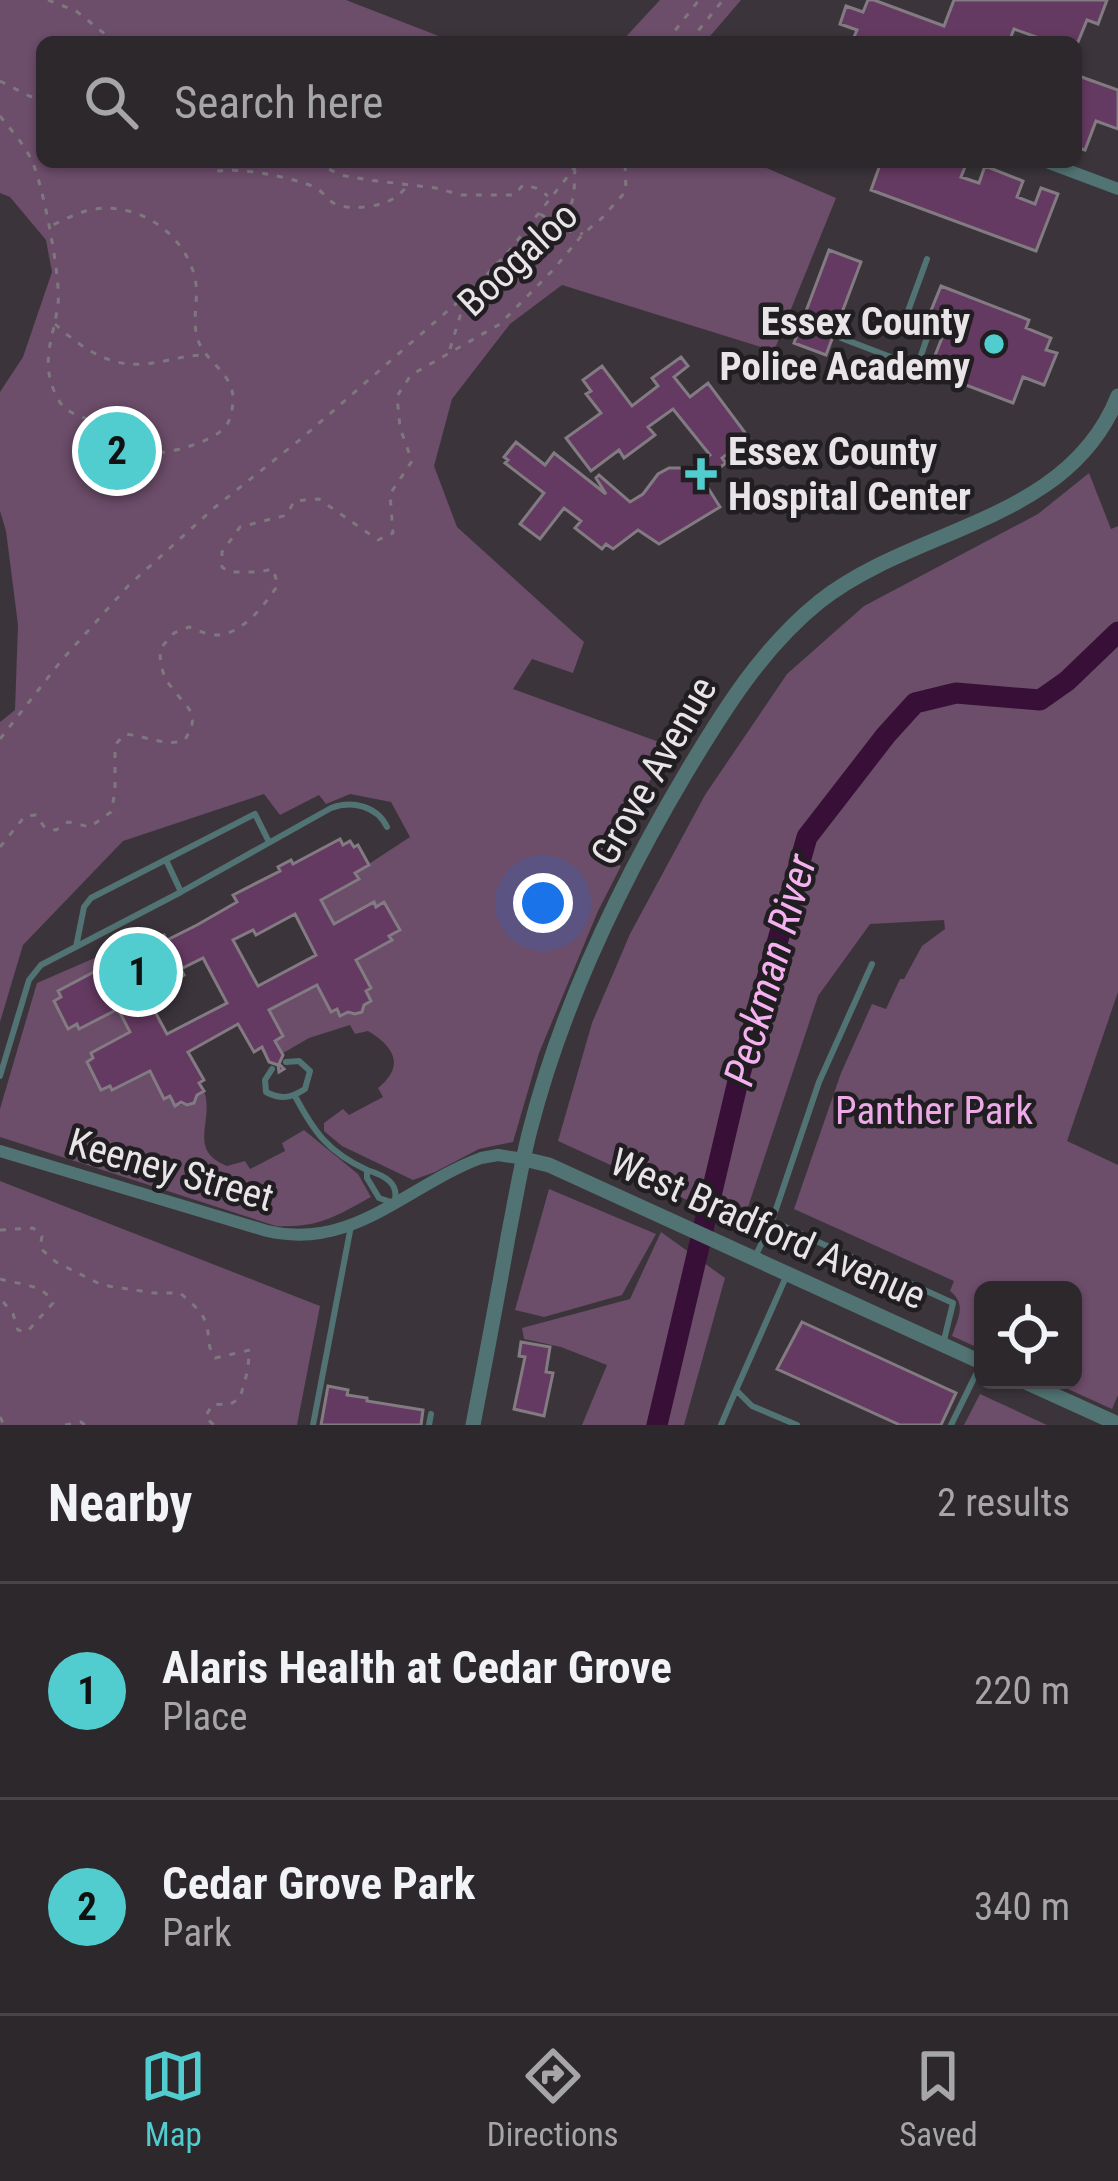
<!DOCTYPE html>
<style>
body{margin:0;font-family:"Roboto Condensed",sans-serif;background:#343034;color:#f1f3f6}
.controls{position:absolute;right:36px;bottom:36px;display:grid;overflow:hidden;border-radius:18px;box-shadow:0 3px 9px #0004}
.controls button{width:108px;height:108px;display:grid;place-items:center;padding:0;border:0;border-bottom:3px solid #484448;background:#2c282c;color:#f1f3f6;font:60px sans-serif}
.you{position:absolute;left:543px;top:903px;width:42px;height:42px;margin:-30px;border:9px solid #fff;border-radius:50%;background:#1a73e8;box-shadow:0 0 0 18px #1a73e833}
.badge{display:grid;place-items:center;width:78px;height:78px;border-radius:50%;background:#52cdcf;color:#111;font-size:39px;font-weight:700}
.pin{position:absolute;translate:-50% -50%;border:6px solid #fff;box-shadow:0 3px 12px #0006}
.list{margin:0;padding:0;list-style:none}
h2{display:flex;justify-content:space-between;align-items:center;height:156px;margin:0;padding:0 48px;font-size:51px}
h2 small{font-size:39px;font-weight:400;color:#a6a6a9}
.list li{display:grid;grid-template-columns:78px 1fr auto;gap:36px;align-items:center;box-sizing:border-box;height:216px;padding:0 48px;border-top:3px solid #484448}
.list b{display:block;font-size:45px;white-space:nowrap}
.list p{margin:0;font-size:39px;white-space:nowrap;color:#a6a6a9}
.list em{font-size:39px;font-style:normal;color:#a6a6a9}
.icon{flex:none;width:66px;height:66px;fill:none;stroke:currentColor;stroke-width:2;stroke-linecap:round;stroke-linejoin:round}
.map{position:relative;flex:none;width:1118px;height:1425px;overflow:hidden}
.search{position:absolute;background:#2c282c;box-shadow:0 3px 9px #0004;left:36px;right:36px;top:36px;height:132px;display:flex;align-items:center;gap:30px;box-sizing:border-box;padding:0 42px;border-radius:18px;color:#a6a6a9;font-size:45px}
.sheet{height:588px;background:#2c282c}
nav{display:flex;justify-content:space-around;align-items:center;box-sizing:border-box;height:168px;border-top:3px solid #484448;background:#2c282c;font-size:33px;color:#a6a6a9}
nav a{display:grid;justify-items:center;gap:6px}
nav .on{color:#52cdcf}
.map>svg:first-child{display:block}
.green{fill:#6c4d6a}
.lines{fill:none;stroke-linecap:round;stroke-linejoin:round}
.river{stroke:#381037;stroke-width:21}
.building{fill:#653a62;stroke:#827b81;stroke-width:3;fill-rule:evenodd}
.path{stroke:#7e787e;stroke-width:3;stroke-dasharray:6 9;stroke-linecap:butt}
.service{stroke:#527373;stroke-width:6}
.minor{stroke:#527373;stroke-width:12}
.tertiary{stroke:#527373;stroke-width:15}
.poi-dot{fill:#52cdcf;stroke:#201e20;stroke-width:4.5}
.labels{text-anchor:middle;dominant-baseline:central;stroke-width:9;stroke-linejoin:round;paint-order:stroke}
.street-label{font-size:39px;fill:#e8e4e8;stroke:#201e20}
.poi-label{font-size:39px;font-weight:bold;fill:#e8e4e8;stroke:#201e20;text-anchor:end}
.park-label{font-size:39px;fill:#eda9e8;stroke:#201e20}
.water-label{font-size:42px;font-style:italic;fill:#f5b0f0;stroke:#201e20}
</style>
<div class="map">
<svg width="1118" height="1425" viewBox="0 0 1118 1425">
<rect width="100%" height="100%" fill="#3b353b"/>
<!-- green -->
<path class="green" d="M 0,0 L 346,0 L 454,42 L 42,42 L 42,162 L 753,162 L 836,198 L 774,351 L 562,285 L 510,324 L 452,399 L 434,466 L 457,527 L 584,642 L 573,673 L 532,659 L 513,689 L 670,746 L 605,859 L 621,866 L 598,911 L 539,1053 L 513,1142 L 479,1149 L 435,1172 L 413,1180 L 342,1146 L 324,1131 L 324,1123 L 343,1109 L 349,1115 L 383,1097 L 378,1088 C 405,1066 395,1047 368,1031 L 355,1034 L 350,1025 L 309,1038 L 278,1056 L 271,1043 L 283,1036 L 273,1017 L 266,1011 L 317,985 L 341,1015 L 348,1012 L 355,1014 L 361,1012 L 364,1005 L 371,1001 L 366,991 L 371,988 L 356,960 L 391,941 L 389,936 L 399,929 L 373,902 L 334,924 L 321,900 L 358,880 L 355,873 L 410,837 L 391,802 L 350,794 L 326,804 L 319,795 L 280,815 L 264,794 L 123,841 L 23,945 L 0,1022 L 0,722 L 15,710 L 18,625 L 6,531 L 0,511 L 0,392 L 23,357 L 52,272 L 46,240 L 10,197 L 0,193 Z
M 660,0 L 741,0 L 705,42 L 621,42 Z
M 1089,473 L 1111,529 L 1118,526 L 1118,992 L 1067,1141 L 1118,1165 L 1118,1395 L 1112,1409 L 1048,1380 L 1073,1380 L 1073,1290 L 983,1290 L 983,1350 L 952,1336 C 958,1318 967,1304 950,1291 L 954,1281 L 794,1209 L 841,1073 L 872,1004 L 886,1009 L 900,979 L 904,979 L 922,946 L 945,929 L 944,920 L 870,924 L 818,996 L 742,1225 L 558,1141 L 592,1023 L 630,934 L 705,795 L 787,674 L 864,606 L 1038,514 Z
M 97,957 L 107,965 L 59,990 L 61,997 L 54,1001 L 68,1028 L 118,1009 L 130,1032 L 91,1052 L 93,1058 L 87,1062 L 101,1090 L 110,1086 L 113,1090 L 150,1071 L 164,1098 L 170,1096 L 175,1105 L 193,1103 L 197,1095 L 204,1091 C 215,1121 186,1149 227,1166 L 245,1161 L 250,1169 L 285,1151 L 282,1143 L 304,1130 L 358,1174 L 371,1197 C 335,1217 318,1228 276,1226 L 0,1137 L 0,1109 L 37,983 Z
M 0,1181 L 320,1306 L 297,1425 L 0,1425 Z
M 549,1189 L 656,1234 L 622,1295 L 544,1317 L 515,1310 Z
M 661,1232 L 725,1278 L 684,1425 L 582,1425 L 607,1365 L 561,1347 L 524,1339 L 522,1328 L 630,1299 Z
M 980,1394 L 1047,1425 L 964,1425 Z"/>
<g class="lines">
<!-- river -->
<path class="river" d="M 657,1425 L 738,1081 L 807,837 L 886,735 L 915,703 L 956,693 L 1040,700 L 1067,681 L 1118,632"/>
</g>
<!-- building -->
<path class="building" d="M 868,0 L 874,0 L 944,26 L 954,0 L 1107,0 L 1098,24 L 1087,20 L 1078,42 L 1050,42 L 1014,29 L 1009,42 L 852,42 L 857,30 L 840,24 L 846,6 L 863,12 Z
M 1076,75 L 1118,90 L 1118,129 L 1096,121 L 1085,150 L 1076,147 Z
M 881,162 L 967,162 L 961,177 L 979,183 L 985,166 L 1023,181 L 1017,197 L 1035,204 L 1041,188 L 1058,194 L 1036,251 L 871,190 Z
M 829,250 L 861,262 L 826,355 L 794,343 Z
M 941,286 L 1029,320 L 1026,328 L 1051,338 L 1046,350 L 1057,353 L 1044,385 L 1023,377 L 1013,403 L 929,371 L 947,325 L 928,318 Z
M 681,357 L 688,366 L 674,377 L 690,397 L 708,383 L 749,438 L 722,458 L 726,463 L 703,480 L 720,507 L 659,544 L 638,530 L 613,549 L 606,544 L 602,549 L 575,528 L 581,521 L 564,508 L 540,539 L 520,524 L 544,493 L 505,463 L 508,460 L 504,457 L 516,442 L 545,465 L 554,453 L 606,494 L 596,478 L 599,475 L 630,502 L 643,494 L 658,474 L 669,468 L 691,468 L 710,455 L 673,409 L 648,427 L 655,435 L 624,458 L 619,450 L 591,471 L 566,438 L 601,413 L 586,394 L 591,391 L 583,380 L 602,366 L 632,406 L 658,386 L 652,378 Z
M 340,839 L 343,845 L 350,841 L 354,847 L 358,845 L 369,865 L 355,873 L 359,879 L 321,900 L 334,924 L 374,902 L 376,907 L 384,902 L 400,930 L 389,936 L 392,940 L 356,960 L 371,988 L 366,991 L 371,1001 L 364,1005 L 362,1012 L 355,1014 L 348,1012 L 340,1016 L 337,1009 L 331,1012 L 317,985 L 269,1010 L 283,1036 L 275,1041 L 283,1055 L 279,1064 L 284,1069 L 279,1072 L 278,1065 L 269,1062 L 262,1047 L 254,1052 L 238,1024 L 188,1052 L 204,1080 L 199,1083 L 204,1091 L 197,1095 L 194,1103 L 187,1105 L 181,1102 L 175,1106 L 170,1096 L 164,1099 L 150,1071 L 112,1090 L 110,1086 L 101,1090 L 87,1062 L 93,1058 L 91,1053 L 130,1032 L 118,1009 L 79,1029 L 77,1024 L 68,1029 L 54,1001 L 61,997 L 58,991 L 107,965 L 105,962 L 115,956 L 117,960 L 164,935 L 167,940 L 197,925 L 237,902 L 233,895 L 280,871 L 278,867 L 291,860 L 293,864 ZM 295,914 L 316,955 L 258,986 L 233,940 L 253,930 L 256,935 ZM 203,958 L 227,1003 L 167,1034 L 146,995 L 184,975 L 181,969 Z
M 802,1322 L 956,1393 L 941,1425 L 900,1425 L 777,1369 Z
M 521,1342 L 550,1347 L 546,1372 L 553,1373 L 544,1416 L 514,1409 L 525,1357 L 519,1356 Z
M 328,1386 L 348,1390 L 347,1395 L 367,1398 L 367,1401 L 423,1410 L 421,1425 L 321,1425 Z"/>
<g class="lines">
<!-- path -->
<path class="path" d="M 48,0 L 76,11 L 115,42
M 666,42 L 699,0
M 689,42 L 723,0
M 0,81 L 29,96 L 42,99
M 0,116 C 11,130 24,144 32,161 C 43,185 61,277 58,304 C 54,337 40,360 55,393 C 64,415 78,414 97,423 C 109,429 113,441 123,449 C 141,463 211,445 225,427 C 231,420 232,411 233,402 C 235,370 200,362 196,332 C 193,314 199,296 195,278 C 184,232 136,200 90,210 C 76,213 62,221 48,227
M 205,162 L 219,171 C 240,167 295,178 314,187 C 323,191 328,201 337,205 C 351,210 382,207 394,198 C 400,195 404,189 409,185
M 316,162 L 340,175 L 369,180 L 436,188 L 461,195 L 514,195 L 523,185 L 536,188 L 548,196
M 540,214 L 569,231 L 583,234
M 55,324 C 79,346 108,367 142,364 C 162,363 181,356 201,355
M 450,349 L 461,313 C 498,292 562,242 573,198 C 575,189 574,178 575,169
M 0,739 L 61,661 L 128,586 L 214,508 L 302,438 L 475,287 L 509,251 L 579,162
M 0,847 L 25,816 L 36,815 L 45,828 L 56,830 L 68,822 L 90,827 L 111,812 L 115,792 L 115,745 L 125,734 C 147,736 162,746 184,741 C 202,714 188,709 172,688 C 162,676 160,664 160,649 L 174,633 L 189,627 C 195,629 201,632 208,634 C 238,641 263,607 278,585 L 273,569 L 259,572 L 229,572 L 222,567 L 222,552 L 240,527 L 287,515 L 294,501 L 319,499 L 378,540 L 393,533 L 390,494 L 412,461 L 400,428 L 397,396 L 411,375 L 500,324 L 553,270 L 583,234 L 602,218 L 626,191 L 625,162
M 0,1230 L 33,1228 L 42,1236 L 40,1248 L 56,1262 L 102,1285 L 154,1293 L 180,1293 C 191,1303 204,1312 207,1327 C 210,1341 207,1346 215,1358 L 250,1350 L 247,1373 L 240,1398 L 229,1405 L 213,1404 L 205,1417 L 214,1425
M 0,1279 C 19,1285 43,1283 53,1303 L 27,1332 L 18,1330 L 13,1314 L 0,1298
M 0,1417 L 4,1425
M 65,1425 L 81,1422 L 85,1425"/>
<!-- service -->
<path class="service" d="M 841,338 L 917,367 L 929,332 L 904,322 L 927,259
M 166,860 L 181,892
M 76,947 L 84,907 L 91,898 L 255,814 L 269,842
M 272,1069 L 265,1080 L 266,1092 C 281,1100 291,1098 305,1089 L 310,1071 L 299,1061 L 286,1062
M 0,1076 L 29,980 L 41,965 L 181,892 L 331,808 C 352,800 377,806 387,827
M 295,1096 C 314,1132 328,1152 367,1170
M 367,1170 C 383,1175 401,1183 394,1203 L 379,1198 L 367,1178 Z
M 772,1221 L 819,1082 L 872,964
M 756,1255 L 772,1221 L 953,1303 L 944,1340
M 786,1277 L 736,1390 L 752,1406 L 797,1425
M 313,1425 L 351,1226
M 429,1425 L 431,1414
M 721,1425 L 736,1390
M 951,1425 L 981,1364"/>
<!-- minor -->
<path class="minor" d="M 1046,162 L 1118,189
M 0,1151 L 267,1231 C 353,1251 406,1186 481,1158 L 498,1155 L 524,1159"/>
<!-- tertiary -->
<path class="tertiary" d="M 524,1159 L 549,1165 L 983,1363
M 1021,1380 L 1118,1424
M 473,1425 C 485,1362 497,1300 508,1237 C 515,1202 521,1165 530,1130 C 562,1005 620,884 686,773 C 723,711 762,648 819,602 C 914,526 1068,523 1118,396"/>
</g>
<!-- markers -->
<g class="poi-dot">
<circle cx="994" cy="344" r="12"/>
<path d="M695 456h12v12h12v12h-12v12h-12v-12h-12v-12h12z"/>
</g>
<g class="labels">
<!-- street labels -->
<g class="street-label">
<text transform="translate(518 259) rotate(-43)">Boogaloo</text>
<text transform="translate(654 771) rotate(-60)">Grove Avenue</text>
<text transform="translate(171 1170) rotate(16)">Keeney Street</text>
<text transform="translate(768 1229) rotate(24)">West Bradford Avenue</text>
</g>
<!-- poi labels -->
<g class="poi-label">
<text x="970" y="322">Essex County<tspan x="970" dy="45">Police Academy</tspan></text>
<text x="728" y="452" text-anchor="start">Essex County<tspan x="728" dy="45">Hospital Center</tspan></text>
</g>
<!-- park labels -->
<g class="park-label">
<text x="934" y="1111">Panther Park</text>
</g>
<!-- water labels -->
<g class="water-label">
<text transform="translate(770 970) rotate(-74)">Peckman River</text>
</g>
</g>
</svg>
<div class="controls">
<button><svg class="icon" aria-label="locate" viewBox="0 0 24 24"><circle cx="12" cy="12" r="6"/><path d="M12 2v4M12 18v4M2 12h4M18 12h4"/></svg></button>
</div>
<div class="you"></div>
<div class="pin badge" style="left:138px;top:972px">1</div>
<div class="pin badge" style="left:117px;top:451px">2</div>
<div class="search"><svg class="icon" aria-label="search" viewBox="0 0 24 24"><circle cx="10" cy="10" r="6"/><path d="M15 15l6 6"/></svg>Search here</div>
</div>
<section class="sheet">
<h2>Nearby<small>2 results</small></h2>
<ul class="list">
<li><span class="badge">1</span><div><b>Alaris Health at Cedar Grove</b><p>Place</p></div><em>220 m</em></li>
<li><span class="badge">2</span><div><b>Cedar Grove Park</b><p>Park</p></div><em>340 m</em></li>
</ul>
</section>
<nav>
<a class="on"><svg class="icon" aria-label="map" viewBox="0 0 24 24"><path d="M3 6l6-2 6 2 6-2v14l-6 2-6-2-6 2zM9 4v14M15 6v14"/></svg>Map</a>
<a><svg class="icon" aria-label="directions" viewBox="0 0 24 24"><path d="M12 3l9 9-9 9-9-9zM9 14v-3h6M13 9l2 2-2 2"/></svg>Directions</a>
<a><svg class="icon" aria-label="saved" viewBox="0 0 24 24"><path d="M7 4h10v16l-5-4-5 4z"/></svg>Saved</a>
</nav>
